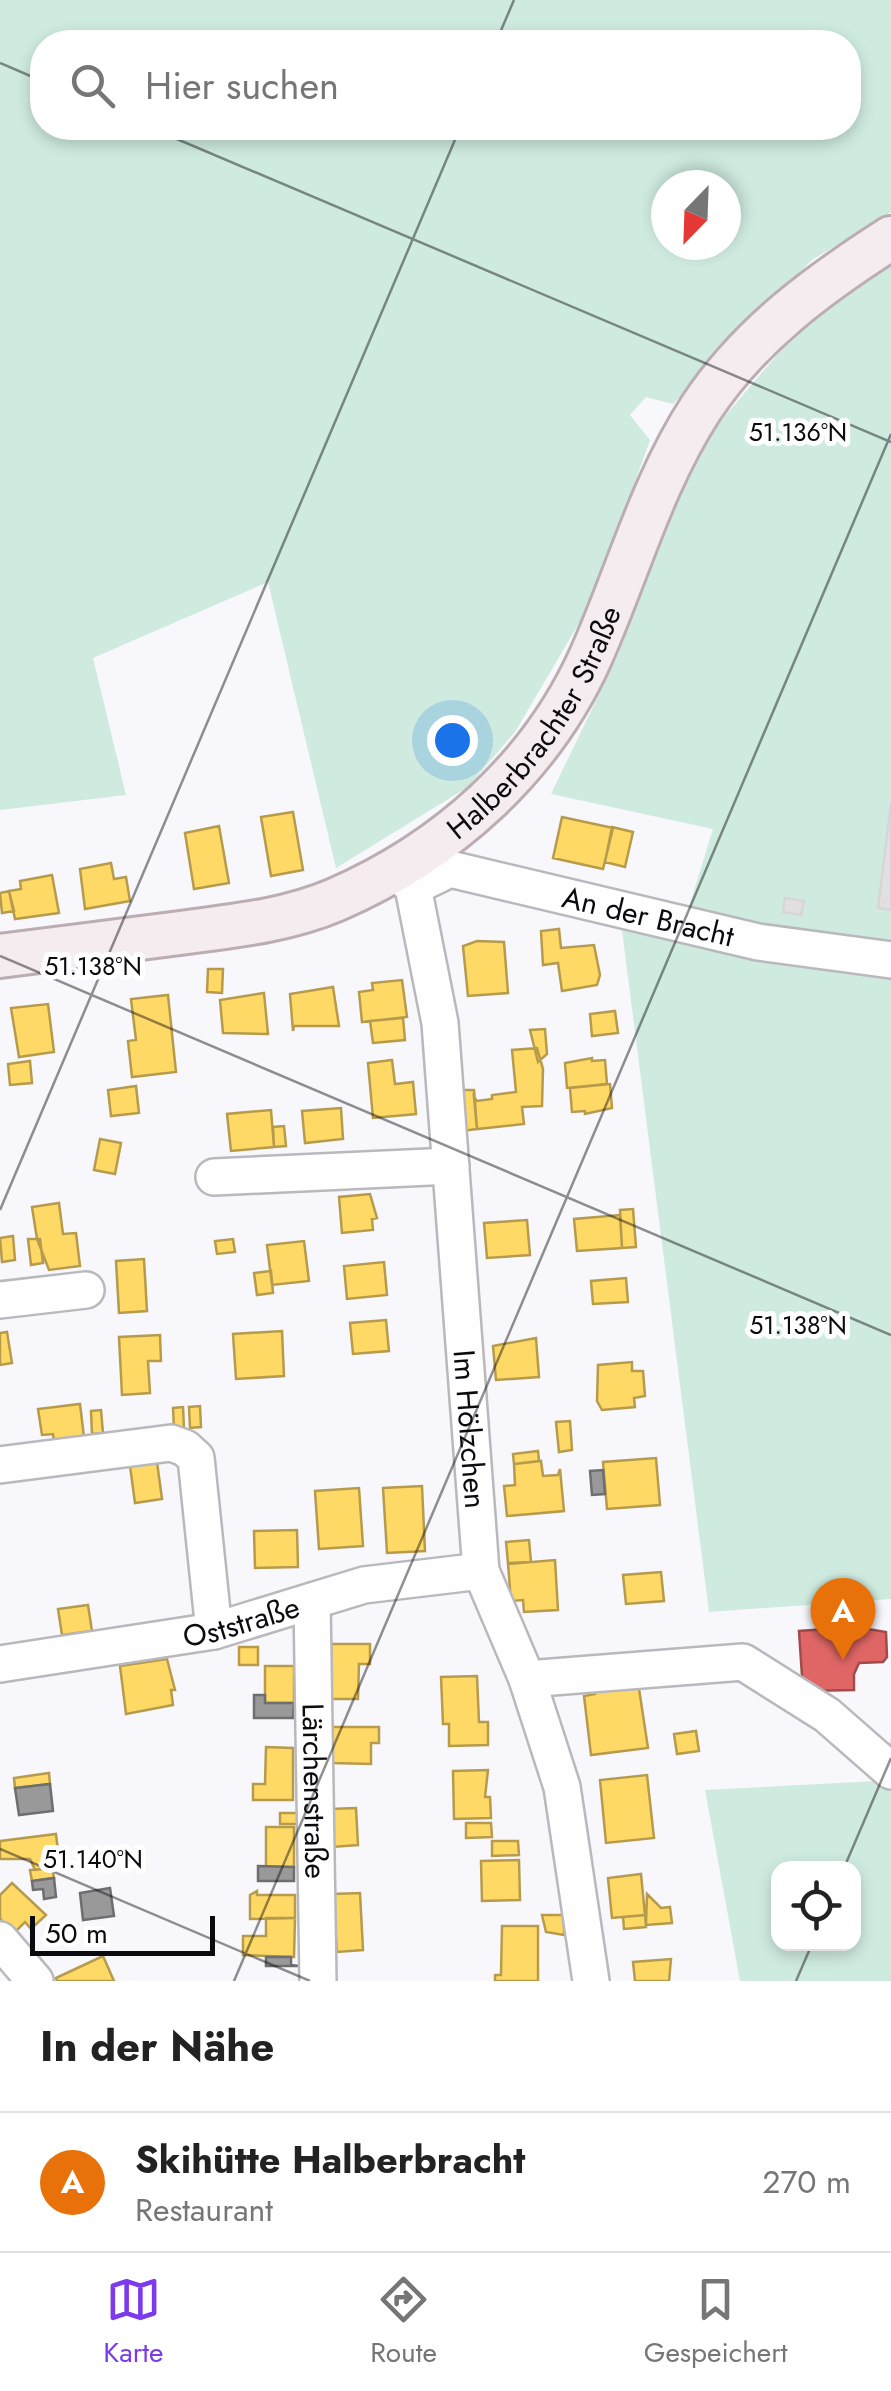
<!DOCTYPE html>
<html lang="de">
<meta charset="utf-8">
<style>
body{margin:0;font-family:Jost,sans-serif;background:#f6f6f6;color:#222}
.controls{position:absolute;right:30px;bottom:30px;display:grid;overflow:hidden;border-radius:20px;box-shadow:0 5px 15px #0003}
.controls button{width:90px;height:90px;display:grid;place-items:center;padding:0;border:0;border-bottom:2px solid #e0e0e0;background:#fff;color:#222;font:50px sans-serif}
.compass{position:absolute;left:651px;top:170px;width:90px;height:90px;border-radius:50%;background:#fff;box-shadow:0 5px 15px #0003;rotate:203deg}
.scale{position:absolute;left:30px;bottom:25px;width:185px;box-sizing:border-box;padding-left:10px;border:5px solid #0b0b0f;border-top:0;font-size:28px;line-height:35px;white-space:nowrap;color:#0b0b0f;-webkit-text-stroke:8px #fff;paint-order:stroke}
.you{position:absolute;left:452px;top:740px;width:35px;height:35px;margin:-25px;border:8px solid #fff;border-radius:50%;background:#1a73e8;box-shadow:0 0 0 15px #1a73e833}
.badge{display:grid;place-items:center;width:65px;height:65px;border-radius:50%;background:#7c3aed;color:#fff;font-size:32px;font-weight:700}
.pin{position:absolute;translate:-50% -82px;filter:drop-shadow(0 2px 5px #0008)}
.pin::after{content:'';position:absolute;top:52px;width:35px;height:30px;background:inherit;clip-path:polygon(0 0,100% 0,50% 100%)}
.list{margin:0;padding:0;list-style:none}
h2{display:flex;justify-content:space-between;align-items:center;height:130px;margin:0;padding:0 40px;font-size:42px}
h2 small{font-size:32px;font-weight:400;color:#767676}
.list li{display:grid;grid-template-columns:65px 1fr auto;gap:30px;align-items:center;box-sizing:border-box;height:140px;padding:0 40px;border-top:2px solid #e0e0e0}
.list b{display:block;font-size:38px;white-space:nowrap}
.list p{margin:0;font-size:32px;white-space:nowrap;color:#767676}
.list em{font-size:32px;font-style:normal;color:#767676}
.icon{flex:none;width:55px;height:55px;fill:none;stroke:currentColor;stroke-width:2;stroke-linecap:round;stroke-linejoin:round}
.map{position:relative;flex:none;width:891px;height:1981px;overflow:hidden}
.search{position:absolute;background:#fff;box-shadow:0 5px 15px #0003;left:30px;right:30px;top:30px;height:110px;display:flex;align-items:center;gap:25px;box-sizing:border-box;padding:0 35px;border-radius:40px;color:#767676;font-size:38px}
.sheet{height:270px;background:#fff}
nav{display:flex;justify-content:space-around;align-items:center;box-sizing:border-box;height:140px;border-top:2px solid #e0e0e0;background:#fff;font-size:28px;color:#767676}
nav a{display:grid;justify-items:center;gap:5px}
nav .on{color:#7c3aed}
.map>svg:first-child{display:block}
.green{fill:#cfebdf;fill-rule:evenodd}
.homes{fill:#ffd966;stroke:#b69b4c;stroke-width:2.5}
.shops{fill:#e06666;stroke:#a04b4c;stroke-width:2.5}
.industry{fill:#999;stroke:#6e6e70;stroke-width:2.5}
.building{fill:#e2dfe1;stroke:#d8d5d8;stroke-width:2.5}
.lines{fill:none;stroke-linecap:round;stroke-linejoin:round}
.minor-casing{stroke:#b9b8bc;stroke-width:40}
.major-casing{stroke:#bcadb3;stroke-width:48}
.minor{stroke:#fefeff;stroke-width:35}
.major{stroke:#f4ecee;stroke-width:42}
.ticks{fill:none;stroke:#0b0b0f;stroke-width:2.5;stroke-opacity:0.45}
.labels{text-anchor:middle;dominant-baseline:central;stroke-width:10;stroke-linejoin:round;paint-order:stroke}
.street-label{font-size:30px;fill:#0b0b0f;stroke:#fff}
.ticks-label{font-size:25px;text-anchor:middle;fill:#0b0b0f;stroke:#fff;stroke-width:10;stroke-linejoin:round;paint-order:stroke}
</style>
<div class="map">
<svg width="891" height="1981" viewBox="0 0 891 1981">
<rect width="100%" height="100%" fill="#f8f7fc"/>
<!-- green -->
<path class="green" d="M 0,0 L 891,0 L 891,212 L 812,260 L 673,404 L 646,397 L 630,415 L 650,440 L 592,601 L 515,732 L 468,787 L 336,868 L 268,582 L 93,658 L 126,795 L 0,810 ZM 42,42 L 848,42 L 848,128 L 42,128 ZM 666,185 L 726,185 L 726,245 L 666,245 Z
M 891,263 L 891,1599 L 709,1612 L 622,930 L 679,939 L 713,829 L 551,794 L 618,655 L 655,551 L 708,436 L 793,336 Z
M 891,1738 L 891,1981 L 740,1981 L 705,1790 L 876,1781 ZM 778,1868 L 854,1868 L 854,1944 L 778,1944 Z"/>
<!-- homes -->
<path class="homes" d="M 293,812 L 303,870 L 271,876 L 261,817 Z
M 562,817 L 613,828 L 603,869 L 553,858 Z
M 219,826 L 229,883 L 194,889 L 185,833 Z
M 612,827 L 633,832 L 625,867 L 605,862 Z
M 111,863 L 114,879 L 126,877 L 130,901 L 85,909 L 80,869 Z
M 52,875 L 59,913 L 15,919 L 9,891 L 21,889 L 20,881 Z
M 9,891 L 14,911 L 2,913 L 0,893 Z
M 559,929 L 561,948 L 594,945 L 600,975 L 597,985 L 562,991 L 558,963 L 543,965 L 541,931 Z
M 477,941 L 504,942 L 508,993 L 468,996 L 463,946 Z
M 208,969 L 223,969 L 222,993 L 207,992 Z
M 402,980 L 407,1017 L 362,1022 L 359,992 L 373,990 L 372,983 Z
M 333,987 L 339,1026 L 294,1026 L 293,1031 L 290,994 Z
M 264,993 L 268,1034 L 223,1033 L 220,1000 Z
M 168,995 L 176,1072 L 132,1077 L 128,1041 L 136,1040 L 131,999 Z
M 48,1004 L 54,1052 L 19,1057 L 11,1008 Z
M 615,1011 L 618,1033 L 592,1036 L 590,1014 Z
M 403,1018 L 405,1040 L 373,1043 L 370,1021 Z
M 545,1029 L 547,1054 L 538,1062 L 530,1030 Z
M 537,1048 L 543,1069 L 542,1106 L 522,1107 L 524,1124 L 477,1129 L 474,1097 L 477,1101 L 492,1099 L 492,1095 L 516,1092 L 512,1050 Z
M 592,1058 L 592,1061 L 605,1060 L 607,1084 L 567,1088 L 565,1063 Z
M 392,1060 L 395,1084 L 413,1082 L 416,1114 L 373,1118 L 368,1063 Z
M 30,1061 L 32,1083 L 10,1085 L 8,1064 Z
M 610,1084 L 612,1108 L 585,1114 L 585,1111 L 572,1112 L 570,1088 Z
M 136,1086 L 139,1113 L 111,1116 L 108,1090 Z
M 459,1090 L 474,1090 L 477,1129 L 462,1131 Z
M 341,1108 L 343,1139 L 305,1143 L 302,1111 Z
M 271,1110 L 274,1147 L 231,1151 L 227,1114 Z
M 284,1126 L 286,1146 L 274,1147 L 273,1127 Z
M 100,1139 L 121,1143 L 115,1174 L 94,1170 Z
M 370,1194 L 377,1218 L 372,1219 L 373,1230 L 342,1233 L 339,1197 Z
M 59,1203 L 63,1234 L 76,1233 L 80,1266 L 49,1270 L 37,1239 L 32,1207 Z
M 633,1209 L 636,1247 L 622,1248 L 620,1210 Z
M 620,1215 L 622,1248 L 577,1251 L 574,1219 Z
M 527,1220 L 530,1255 L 487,1258 L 484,1223 Z
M 13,1236 L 15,1260 L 2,1262 L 0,1238 Z
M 28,1239 L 40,1239 L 43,1263 L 31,1265 Z
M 233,1239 L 235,1252 L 217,1254 L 215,1241 Z
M 304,1241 L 309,1281 L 272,1285 L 267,1245 Z
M 144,1259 L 147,1311 L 119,1313 L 116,1261 Z
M 384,1262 L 387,1295 L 347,1299 L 344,1266 Z
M 271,1271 L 273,1293 L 257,1295 L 254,1273 Z
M 626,1278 L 628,1302 L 593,1304 L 591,1281 Z
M 386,1320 L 389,1351 L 353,1354 L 350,1323 Z
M 282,1331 L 284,1376 L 236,1379 L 233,1334 Z
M 7,1332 L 12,1363 L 0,1365 L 0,1333 Z
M 160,1335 L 161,1361 L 148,1361 L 150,1393 L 122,1395 L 119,1337 Z
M 536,1338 L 539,1377 L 496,1380 L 493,1346 Z
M 632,1362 L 632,1371 L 643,1371 L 645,1396 L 634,1398 L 635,1407 L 602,1410 L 597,1401 L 598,1365 Z
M 80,1404 L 84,1437 L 54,1441 L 53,1434 L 42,1435 L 38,1409 Z
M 200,1406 L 201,1427 L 190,1428 L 189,1407 Z
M 183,1407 L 184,1428 L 174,1429 L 173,1408 Z
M 101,1410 L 103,1433 L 92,1434 L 91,1411 Z
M 570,1421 L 572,1450 L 559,1452 L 556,1422 Z
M 538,1451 L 539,1461 L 514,1464 L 513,1454 Z
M 656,1458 L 660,1505 L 607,1509 L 603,1462 Z
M 541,1461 L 543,1476 L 558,1475 L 560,1469 L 564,1511 L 507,1516 L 504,1486 L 515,1485 L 514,1464 Z
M 157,1462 L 162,1499 L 135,1503 L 130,1466 Z
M 422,1486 L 425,1551 L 387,1553 L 383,1488 Z
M 359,1488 L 363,1546 L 319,1549 L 315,1491 Z
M 297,1530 L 298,1567 L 255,1568 L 254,1531 Z
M 529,1540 L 531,1562 L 508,1563 L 506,1542 Z
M 555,1560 L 558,1610 L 524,1612 L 523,1600 L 511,1601 L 508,1564 Z
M 661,1572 L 664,1601 L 626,1604 L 623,1575 Z
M 88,1605 L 92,1631 L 62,1635 L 58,1609 Z
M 331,1644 L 370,1644 L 370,1664 L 359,1664 L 358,1699 L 331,1699 Z
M 239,1647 L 258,1647 L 258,1665 L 239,1665 Z
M 167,1659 L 175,1690 L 171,1690 L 173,1705 L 126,1714 L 120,1666 Z
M 265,1666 L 294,1666 L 294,1703 L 265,1703 Z
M 477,1676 L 479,1722 L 488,1722 L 488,1745 L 449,1746 L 449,1724 L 443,1724 L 441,1677 Z
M 638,1682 L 648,1748 L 591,1755 L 584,1696 L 595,1694 L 595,1687 Z
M 332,1727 L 379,1727 L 379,1743 L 371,1743 L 371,1764 L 331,1763 Z
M 696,1731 L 699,1751 L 677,1754 L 674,1734 Z
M 266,1747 L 293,1748 L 293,1800 L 253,1800 L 253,1784 L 265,1784 Z
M 488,1770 L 485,1797 L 490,1797 L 491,1818 L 454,1819 L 453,1771 Z
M 49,1773 L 50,1784 L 15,1788 L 14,1778 Z
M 647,1775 L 654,1838 L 606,1843 L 600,1780 Z
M 356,1808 L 358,1845 L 332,1847 L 330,1809 Z
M 280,1813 L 302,1813 L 302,1824 L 280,1824 Z
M 466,1823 L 491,1823 L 492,1837 L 466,1838 Z
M 266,1827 L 294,1827 L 294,1867 L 266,1867 Z
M 56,1834 L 60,1867 L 35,1870 L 30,1859 L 0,1859 L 0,1841 Z
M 492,1841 L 518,1841 L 519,1855 L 492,1856 Z
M 519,1860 L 520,1900 L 482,1901 L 481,1861 Z
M 52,1868 L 54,1878 L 32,1881 L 30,1870 Z
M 641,1874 L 645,1915 L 612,1918 L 608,1878 Z
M 12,1883 L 46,1915 L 31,1929 L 25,1922 L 14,1933 L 0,1919 L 0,1895 Z
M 257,1891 L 257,1895 L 295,1895 L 295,1918 L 250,1919 L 250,1895 Z
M 360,1893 L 363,1950 L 337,1952 L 333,1894 Z
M 647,1894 L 661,1908 L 670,1907 L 672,1923 L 646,1925 Z
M 542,1915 L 564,1915 L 564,1935 L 546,1932 Z
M 645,1915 L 646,1927 L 624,1929 L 623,1917 Z
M 266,1918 L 295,1918 L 294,1957 L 243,1955 L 243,1936 L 266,1936 Z
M 502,1926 L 538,1926 L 538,1981 L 495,1981 L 495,1975 L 501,1975 Z
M 103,1956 L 114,1981 L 57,1981 L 56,1978 Z
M 671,1959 L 669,1981 L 635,1981 L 633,1962 Z"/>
<!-- shops -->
<path class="shops" d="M 856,1627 L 886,1632 L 887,1657 L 883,1662 L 859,1663 L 854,1674 L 854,1690 L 803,1691 L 799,1631 Z"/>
<!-- industry -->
<path class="industry" d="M 603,1470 L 605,1494 L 592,1495 L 590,1471 Z
M 254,1695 L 265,1695 L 265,1703 L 294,1703 L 293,1718 L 254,1718 Z
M 50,1784 L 53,1811 L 19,1815 L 15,1788 Z
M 258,1866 L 294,1867 L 294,1881 L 258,1881 Z
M 54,1878 L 56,1897 L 44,1899 L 43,1889 L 33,1890 L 32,1881 Z
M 110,1888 L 114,1916 L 83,1920 L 80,1893 Z
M 266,1957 L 291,1957 L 291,1965 L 299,1966 L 266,1966 Z"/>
<!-- building -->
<path class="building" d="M 891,803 L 891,910 L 878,908 Z
M 785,898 L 804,901 L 801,915 L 783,912 Z"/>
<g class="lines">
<defs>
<g id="minor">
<path id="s1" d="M 395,871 L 413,887 L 440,1023 L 481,1571 L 527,1679 L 562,1787 L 591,1981"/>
<path id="s2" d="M 413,887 L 450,869 L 758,942 L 891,960"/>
<path d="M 214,1177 L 451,1166"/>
<path d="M 0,1300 L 86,1290"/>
<path d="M 0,1465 L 171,1443 L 185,1448 L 196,1458 L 214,1631"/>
<path id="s3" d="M 312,1601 L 318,1981"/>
<path id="s4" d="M 0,1664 L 214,1631 L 364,1585 L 481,1571"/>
<path d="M 527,1679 L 743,1662 L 827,1715 L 891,1771"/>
<path d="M 0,1940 L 35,1981"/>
</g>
<g id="major">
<path id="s5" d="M 0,956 C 60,948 120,941 180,933 C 232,926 286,921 335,900 C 446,852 541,768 591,656 C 628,573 651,485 701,408 C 749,335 819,284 891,238"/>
</g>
</defs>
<!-- minor casing -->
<use href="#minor" class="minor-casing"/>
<!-- major casing -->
<use href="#major" class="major-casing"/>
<!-- minor -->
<use href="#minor" class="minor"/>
<!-- major -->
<use href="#major" class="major"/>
</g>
<!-- ticks -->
<path class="ticks" d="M 496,42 L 514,0M 0,63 L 42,81M 151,128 L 891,442M 0,956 L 891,1335M 0,1210 L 460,128M 0,1849 L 310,1981M 844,1868 L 891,1758M 234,1981 L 891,434M 796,1981 L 812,1944"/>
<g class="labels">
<!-- street labels -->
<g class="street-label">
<text stroke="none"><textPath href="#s5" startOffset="615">Halberbrachter Straße</textPath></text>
<text stroke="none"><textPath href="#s2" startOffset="245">An der Bracht</textPath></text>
<text stroke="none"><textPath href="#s1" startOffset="570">Im Hölzchen</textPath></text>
<text stroke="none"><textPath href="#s4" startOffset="245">Oststraße</textPath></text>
<text stroke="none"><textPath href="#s3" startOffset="190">Lärchenstraße</textPath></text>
</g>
</g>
<g class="ticks-label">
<text x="798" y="441">51.136°N</text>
<text x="93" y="975">51.138°N</text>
<text x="798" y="1334">51.138°N</text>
<text x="93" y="1868">51.140°N</text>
</g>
</svg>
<div class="controls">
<button><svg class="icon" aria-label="locate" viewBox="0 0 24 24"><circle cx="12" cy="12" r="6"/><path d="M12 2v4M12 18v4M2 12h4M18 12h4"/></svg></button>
</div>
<svg class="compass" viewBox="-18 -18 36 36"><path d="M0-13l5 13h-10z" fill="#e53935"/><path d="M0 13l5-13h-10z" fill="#767676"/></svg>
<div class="scale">50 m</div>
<div class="you"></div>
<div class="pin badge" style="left:843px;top:1660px;background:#e8710a">A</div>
<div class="search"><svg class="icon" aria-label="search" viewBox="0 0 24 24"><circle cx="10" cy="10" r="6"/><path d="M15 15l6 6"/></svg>Hier suchen</div>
</div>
<section class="sheet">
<h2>In der Nähe<small></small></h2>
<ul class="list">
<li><span class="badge" style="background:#e8710a">A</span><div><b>Skihütte Halberbracht</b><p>Restaurant</p></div><em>270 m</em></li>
</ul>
</section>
<nav>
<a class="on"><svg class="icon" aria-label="map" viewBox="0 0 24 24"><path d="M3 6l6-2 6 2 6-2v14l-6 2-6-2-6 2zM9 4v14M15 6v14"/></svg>Karte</a>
<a><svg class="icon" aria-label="directions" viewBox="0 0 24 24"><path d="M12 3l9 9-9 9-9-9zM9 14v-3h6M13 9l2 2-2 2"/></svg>Route</a>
<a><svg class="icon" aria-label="saved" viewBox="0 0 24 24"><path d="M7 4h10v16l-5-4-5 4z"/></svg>Gespeichert</a>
</nav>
